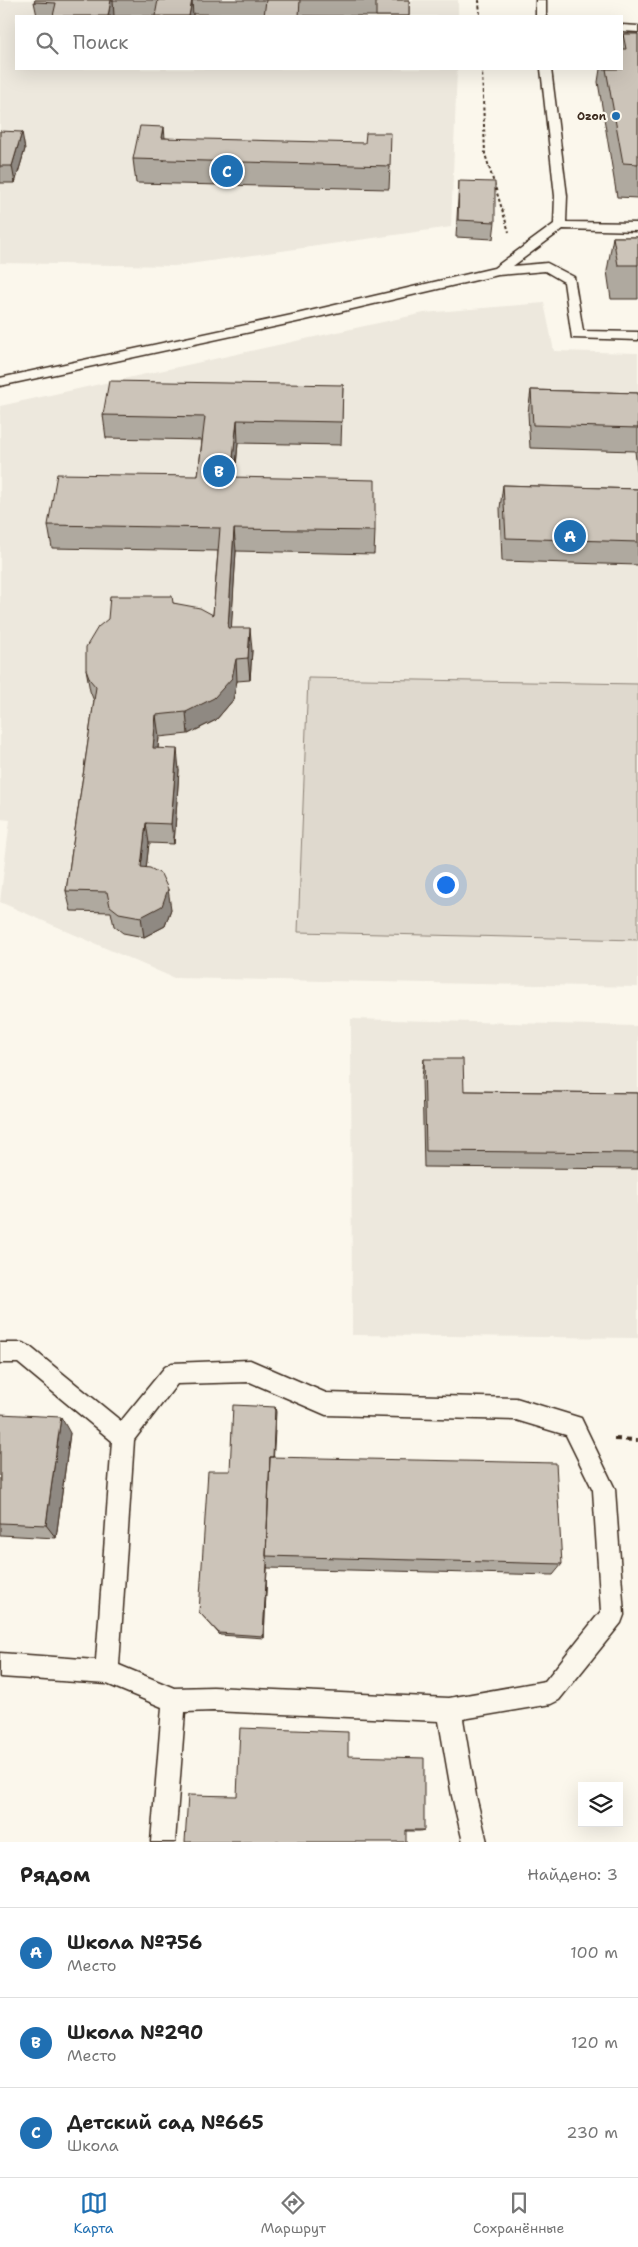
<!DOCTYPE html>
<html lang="ru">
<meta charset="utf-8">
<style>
body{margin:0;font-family:"Shantell Sans",sans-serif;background:#f6f6f6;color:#222}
.controls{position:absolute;right:15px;bottom:15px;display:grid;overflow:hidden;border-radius:0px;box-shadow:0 5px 20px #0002}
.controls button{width:45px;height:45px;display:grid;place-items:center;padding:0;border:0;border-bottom:1px solid #e0e0e0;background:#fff;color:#222;font:25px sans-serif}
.you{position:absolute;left:445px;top:884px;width:18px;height:18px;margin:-12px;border:4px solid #fff;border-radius:50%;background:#1a73e8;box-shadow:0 0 0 8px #1a73e833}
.badge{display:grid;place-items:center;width:32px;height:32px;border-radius:50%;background:#1f6fb2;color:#fff;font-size:16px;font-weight:700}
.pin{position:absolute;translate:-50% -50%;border:2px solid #fff;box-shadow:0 1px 5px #0006}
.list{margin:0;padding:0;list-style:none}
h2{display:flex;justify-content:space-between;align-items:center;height:65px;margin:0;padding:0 20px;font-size:21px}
h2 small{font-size:16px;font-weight:400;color:#767676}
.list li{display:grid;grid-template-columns:32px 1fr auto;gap:15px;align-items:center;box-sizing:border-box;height:90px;padding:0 20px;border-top:1px solid #e0e0e0}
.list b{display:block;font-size:19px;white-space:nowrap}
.list p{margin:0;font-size:16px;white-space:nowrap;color:#767676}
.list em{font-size:16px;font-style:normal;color:#767676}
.icon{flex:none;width:28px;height:28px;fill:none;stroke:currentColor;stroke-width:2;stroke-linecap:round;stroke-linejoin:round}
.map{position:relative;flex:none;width:638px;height:1842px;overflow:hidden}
.search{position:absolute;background:#fff;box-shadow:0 5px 20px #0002;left:15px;right:15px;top:15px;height:55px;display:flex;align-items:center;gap:12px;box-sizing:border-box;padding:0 18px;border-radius:0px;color:#767676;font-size:19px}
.sheet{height:335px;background:#fff}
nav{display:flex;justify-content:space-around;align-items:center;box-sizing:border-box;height:70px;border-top:1px solid #e0e0e0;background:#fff;font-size:14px;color:#767676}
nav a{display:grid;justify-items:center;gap:2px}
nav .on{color:#1f6fb2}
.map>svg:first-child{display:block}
.built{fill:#ede8dd}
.green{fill:#dfd9ce;stroke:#8d8276}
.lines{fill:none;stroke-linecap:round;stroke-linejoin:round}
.service-casing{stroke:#3b2a1e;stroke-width:3}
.path-far1{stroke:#3b2a1e;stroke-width:2;stroke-dasharray:3 2.5;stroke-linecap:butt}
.path{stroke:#3b2a1e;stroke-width:4;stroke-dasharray:6 5;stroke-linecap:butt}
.service{fill:#fbf7ec;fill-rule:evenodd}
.wall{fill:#afa99f;stroke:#3b2a1e}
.shaded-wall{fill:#8f8982;stroke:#3b2a1e}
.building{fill:#ccc4b9;stroke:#3b2a1e}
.poi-dot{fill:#1f6fb2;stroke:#fbf7ec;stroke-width:2}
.labels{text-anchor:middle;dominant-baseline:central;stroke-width:4.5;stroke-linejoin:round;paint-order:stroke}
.far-poi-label{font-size:11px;font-weight:bold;fill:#3b2a1e;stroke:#fbf7ec;text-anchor:end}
</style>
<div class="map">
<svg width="638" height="1842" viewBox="0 0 638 1842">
<rect width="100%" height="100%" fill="#fbf7ec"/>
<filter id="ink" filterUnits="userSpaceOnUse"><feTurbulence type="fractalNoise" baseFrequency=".02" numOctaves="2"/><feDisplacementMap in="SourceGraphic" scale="10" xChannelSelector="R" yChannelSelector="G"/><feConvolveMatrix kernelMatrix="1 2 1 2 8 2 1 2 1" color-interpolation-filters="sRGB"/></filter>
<g filter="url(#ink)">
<!-- built -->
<path class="built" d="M 0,0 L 458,0 L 458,16 L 16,16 L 16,69 L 457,69 L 451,227 L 175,266 L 0,263 Z
M 544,303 L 554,351 L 638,353 L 638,987 L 174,978 L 0,902 L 10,820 L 0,819 L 0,406 L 424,313 Z
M 351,1019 L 638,1026 L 638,1338 L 352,1335 Z"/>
<!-- green -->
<path class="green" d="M 308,678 L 638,684 L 638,940 L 298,932 Z"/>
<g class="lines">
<defs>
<path id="service" d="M 536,0 L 546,0 L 546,16 L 536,16 Z
M 622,25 L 638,26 L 638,32 L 622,31 Z
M 541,69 L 551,69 L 567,196 L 566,222 L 638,223 L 638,231 L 563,229 L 513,266 L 547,263 L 574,277 L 583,331 L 638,332 L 638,340 L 572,338 L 564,282 L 545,271 L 498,275 L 301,321 L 0,386 L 0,378 L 301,313 L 494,268 L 554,224 L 555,196 Z
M 0,1343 L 22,1343 L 29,1346 L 121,1421 L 165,1367 L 172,1363 L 250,1360 L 326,1393 L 516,1398 L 581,1418 L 615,1489 L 624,1615 L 621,1623 L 559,1700 L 551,1704 L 463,1719 L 476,1796 L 487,1842 L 463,1842 L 452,1796 L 439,1721 L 213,1711 L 185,1712 L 175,1842 L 151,1842 L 162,1707 L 107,1684 L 0,1677 L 0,1653 L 96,1660 L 112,1441 L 18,1363 L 0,1363 ZM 250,1382 L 326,1415 L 516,1420 L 566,1435 L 593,1490 L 601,1611 L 545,1681 L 449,1698 L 213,1687 L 174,1688 L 119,1665 L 134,1440 L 177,1384 Z"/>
</defs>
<!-- service casing -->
<use href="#service" class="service-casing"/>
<!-- path-far1 -->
<path class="path-far1" d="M 479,0 L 480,16
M 482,69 L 485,154 L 509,232"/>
<!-- path -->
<path class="path" d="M 614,1439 L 638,1440"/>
<!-- service -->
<use href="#service" class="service"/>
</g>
<!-- wall -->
<path class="wall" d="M 35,0 L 409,0 L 409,16 L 330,16 L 193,14 L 193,16 L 37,16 L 34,2 Z
M 623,34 L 638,34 L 638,198 L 617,197 L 598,82 L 600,69 L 622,69 L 622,39 Z
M 0,131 L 25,149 L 15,183 L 0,183 Z
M 165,138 L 390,166 L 389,189 L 136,183 L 133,159 Z
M 459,181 L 495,222 L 493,239 L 456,237 Z
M 613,237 L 638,237 L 638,299 L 611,299 L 607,271 Z
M 343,385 L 341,445 L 238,443 L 235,477 L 375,531 L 374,554 L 236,551 L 231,628 L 252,650 L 250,680 L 237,681 L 233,700 L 216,720 L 188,734 L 159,737 L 158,748 L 179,770 L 174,844 L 149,843 L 146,868 L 171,909 L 165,926 L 144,937 L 123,933 L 114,926 L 111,912 L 71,911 L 66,891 L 94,701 L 90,691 L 86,669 L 173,603 L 213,615 L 218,551 L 52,548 L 48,525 L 198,476 L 202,440 L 106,438 L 103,415 Z
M 531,390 L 638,393 L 638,477 L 635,451 L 530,448 L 528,413 Z
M 503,485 L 638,489 L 638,565 L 502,561 L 500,508 Z
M 424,1059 L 464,1091 L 638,1093 L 638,1169 L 424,1167 L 422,1077 Z
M 275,1407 L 273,1457 L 562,1564 L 553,1575 L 268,1568 L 267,1567 L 264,1638 L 220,1635 L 201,1614 L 199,1612 L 230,1471 Z
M 0,1414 L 70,1433 L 56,1538 L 0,1535 Z
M 348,1756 L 424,1830 L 420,1831 L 406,1831 L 237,1796 Z"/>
<!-- shaded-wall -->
<path class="shaded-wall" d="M 111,0 L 113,0 L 114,16 L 108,16 Z
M 192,0 L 193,16 L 189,16 Z
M 164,127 L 166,150 L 164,161 L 162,138 Z
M 22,132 L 25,149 L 15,183 L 12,166 Z
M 237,420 L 238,443 L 233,500 L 231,477 Z
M 234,529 L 236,551 L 230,651 L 228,628 Z
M 250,628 L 252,650 L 250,680 L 248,658 Z
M 236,659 L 237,681 L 233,700 L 216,720 L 188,734 L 186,712 Z
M 156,715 L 159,737 L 156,769 L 153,748 Z
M 177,749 L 179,770 L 174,844 L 171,824 Z
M 146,823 L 149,843 L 144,887 L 141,867 Z
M 168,889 L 171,909 L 165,926 L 144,937 L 141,917 Z
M 275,1407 L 276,1412 L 268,1556 Z
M 61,1417 L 70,1433 L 56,1538 L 46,1525 Z
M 267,1563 L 267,1567 L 264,1638 L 263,1636 Z"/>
<!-- building -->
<path class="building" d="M 35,0 L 111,0 L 108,16 L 53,16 L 56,3 L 34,2 Z
M 158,0 L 192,0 L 189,16 L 155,16 Z
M 266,0 L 300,0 L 299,16 L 264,16 Z
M 368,0 L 409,0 L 409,16 L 376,16 L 376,0 Z
M 623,34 L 638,34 L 638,164 L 623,163 L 606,69 L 622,69 L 622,49 L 626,49 Z
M 140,126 L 164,127 L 162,138 L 365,143 L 366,133 L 391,133 L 390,166 L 133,159 Z
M 0,131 L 22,132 L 12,166 L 0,166 Z
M 459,181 L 495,182 L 495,222 L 458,220 Z
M 613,237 L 638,237 L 638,265 L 618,265 Z
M 109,381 L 343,385 L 342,422 L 237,420 L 231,477 L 375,480 L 375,531 L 234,529 L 228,628 L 250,628 L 248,658 L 236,659 L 232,678 L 214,698 L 186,712 L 156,715 L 153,748 L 177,749 L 171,824 L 146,823 L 141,867 L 150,868 L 161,874 L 168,889 L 162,906 L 141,917 L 119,913 L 110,906 L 107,892 L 66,891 L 96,687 L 90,680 L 86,669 L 86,647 L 98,627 L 108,619 L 110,596 L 172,596 L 173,603 L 200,608 L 213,615 L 220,528 L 48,525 L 57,474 L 198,476 L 205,417 L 103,415 Z
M 531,390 L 638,393 L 638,428 L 533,425 Z
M 503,485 L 638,489 L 638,542 L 506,538 Z
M 424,1059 L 463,1059 L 464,1091 L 638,1093 L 638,1153 L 426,1151 Z
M 233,1405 L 275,1407 L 273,1457 L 270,1457 L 266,1556 L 267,1563 L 263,1636 L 219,1633 L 199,1612 L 208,1471 L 230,1471 Z
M 0,1414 L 61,1417 L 46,1525 L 0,1523 Z
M 270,1457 L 556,1463 L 562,1564 L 266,1556 Z
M 240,1728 L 348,1732 L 348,1756 L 424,1758 L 424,1830 L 406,1830 L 406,1842 L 185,1842 L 188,1795 L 237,1796 Z"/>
</g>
<!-- markers -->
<circle class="poi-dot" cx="616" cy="116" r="5"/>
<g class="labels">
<!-- far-poi labels -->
<g class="far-poi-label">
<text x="606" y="116">Ozon</text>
</g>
</g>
</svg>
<div class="controls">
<button><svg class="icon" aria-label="layers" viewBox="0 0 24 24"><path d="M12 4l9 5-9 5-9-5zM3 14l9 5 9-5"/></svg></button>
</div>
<div class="you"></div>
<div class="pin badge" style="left:570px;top:536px">A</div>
<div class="pin badge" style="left:219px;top:471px">B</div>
<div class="pin badge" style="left:227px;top:171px">C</div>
<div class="search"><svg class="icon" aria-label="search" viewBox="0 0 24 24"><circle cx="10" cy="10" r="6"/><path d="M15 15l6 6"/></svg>Поиск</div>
</div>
<section class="sheet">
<h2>Рядом<small>Найдено: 3</small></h2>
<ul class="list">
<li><span class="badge">A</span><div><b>Школа №756</b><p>Место</p></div><em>100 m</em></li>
<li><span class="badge">B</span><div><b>Школа №290</b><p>Место</p></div><em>120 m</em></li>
<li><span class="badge">C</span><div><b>Детский сад №665</b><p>Школа</p></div><em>230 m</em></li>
</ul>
</section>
<nav>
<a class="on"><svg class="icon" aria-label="map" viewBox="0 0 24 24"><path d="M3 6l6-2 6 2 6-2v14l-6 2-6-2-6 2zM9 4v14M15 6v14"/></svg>Карта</a>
<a><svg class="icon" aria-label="directions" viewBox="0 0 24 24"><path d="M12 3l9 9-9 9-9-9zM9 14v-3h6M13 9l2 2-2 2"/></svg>Маршрут</a>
<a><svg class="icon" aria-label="saved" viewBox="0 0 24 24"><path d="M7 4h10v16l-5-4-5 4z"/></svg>Сохранённые</a>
</nav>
